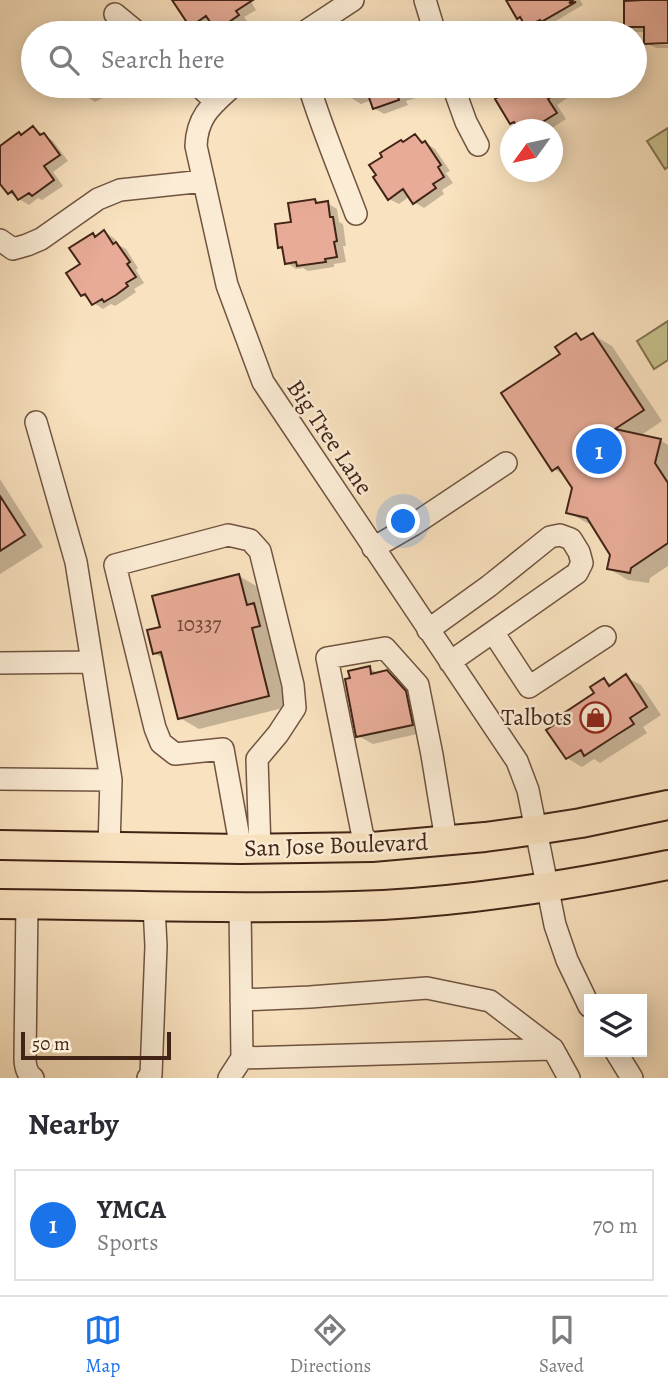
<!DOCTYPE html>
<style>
body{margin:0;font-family:Alegreya,serif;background:#f2f2f3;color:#2b2b33}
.controls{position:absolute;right:21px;bottom:21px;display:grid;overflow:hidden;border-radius:0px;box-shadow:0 4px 18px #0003}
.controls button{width:63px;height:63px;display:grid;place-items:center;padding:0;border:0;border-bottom:2px solid #e1e1e2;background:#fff;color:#2b2b33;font:35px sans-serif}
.compass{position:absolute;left:500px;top:119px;width:63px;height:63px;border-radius:50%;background:#fff;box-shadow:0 4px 18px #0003;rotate:237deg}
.scale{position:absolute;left:21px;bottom:18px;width:150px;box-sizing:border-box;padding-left:7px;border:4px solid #422416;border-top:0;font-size:19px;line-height:24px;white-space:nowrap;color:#422416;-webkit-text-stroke:5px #fbecd5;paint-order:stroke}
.you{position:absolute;left:404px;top:522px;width:24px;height:24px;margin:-18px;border:5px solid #fff;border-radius:50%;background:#1a73e8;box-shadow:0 0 0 10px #1a73e833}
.badge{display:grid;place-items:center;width:46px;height:46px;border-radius:50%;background:#1a73e8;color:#fff;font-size:23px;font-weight:700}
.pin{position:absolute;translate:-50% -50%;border:4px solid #fff;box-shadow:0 2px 7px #0006}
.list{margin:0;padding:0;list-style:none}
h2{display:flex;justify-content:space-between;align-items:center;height:91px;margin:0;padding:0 28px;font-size:30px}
h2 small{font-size:23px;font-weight:400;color:#7c7c81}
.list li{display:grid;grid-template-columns:46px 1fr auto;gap:21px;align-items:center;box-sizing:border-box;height:112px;margin:0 14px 14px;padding:0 14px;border:2px solid #e1e1e2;border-radius:0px}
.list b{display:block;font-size:26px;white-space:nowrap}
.list p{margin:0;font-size:23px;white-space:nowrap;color:#7c7c81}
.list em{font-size:23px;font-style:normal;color:#7c7c81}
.icon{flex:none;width:38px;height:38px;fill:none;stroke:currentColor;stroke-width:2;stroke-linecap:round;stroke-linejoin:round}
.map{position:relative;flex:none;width:668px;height:1078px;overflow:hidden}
.search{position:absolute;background:#fff;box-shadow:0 4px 18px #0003;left:21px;right:21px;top:21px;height:77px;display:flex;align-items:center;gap:18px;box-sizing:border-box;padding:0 24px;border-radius:38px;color:#7c7c81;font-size:26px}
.sheet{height:217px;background:#fff}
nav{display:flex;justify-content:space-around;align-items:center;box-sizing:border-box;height:98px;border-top:2px solid #e1e1e2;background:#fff;font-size:19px;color:#7c7c81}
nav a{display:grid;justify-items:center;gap:4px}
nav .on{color:#1a73e8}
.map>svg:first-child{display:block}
.green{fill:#c6c08c;stroke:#847251;stroke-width:2}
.shadow{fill:#0003}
.building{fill:#e7ab97;stroke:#422416;stroke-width:2}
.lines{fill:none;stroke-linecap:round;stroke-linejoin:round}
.minor-casing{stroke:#705440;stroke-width:24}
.major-casing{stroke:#422416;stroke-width:32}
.minor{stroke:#fbecd5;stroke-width:21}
.major{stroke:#f9e2bf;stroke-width:28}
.labels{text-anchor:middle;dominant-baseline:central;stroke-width:5;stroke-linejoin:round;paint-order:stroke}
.number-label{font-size:21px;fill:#6b4636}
.street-label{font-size:24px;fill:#422416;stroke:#fbecd5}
.poi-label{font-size:24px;fill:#422416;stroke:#fbecd5;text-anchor:end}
</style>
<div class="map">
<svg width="668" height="1078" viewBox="0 0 668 1078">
<rect width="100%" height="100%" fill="#f9e2bf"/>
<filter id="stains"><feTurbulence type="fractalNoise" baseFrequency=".00286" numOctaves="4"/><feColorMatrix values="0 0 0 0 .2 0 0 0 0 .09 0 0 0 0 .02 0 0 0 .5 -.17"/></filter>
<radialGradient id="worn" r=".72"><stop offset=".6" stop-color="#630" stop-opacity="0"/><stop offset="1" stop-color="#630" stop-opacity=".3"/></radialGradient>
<!-- green -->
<path class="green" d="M 668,128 L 668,167 L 665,169 L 647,141 Z
M 668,321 L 668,360 L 654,369 L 637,341 Z"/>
<!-- shadow -->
<path class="shadow" d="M 180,0 L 250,0 L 256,10 L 244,17 L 247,21 L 229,33 L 224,33 L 217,29 L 213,23 L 201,31 L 192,26 Z
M 508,0 L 580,0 L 583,5 L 537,32 L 528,26 L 525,21 L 519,18 Z
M 644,0 L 668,0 L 668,41 L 653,42 L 653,45 L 668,45 L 668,48 L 656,48 L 646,43 L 646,32 L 636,32 L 626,26 Z
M 92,27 L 102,33 L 72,33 L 80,29 L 84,31 Z
M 66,86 L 115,86 L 118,90 L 95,102 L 86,96 L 81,86 L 73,90 Z
M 347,86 L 415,86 L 419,97 L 406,101 L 408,105 L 384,114 L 374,108 L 372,100 L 361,104 L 351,98 Z
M 498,86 L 567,86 L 573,94 L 557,105 L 566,119 L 549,130 L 543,128 L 521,130 L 512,122 L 495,88 Z
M 34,128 L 53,141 L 68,161 L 53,172 L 63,186 L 42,200 L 38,198 L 29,205 L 9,193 L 0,181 L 0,151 Z
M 415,136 L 435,149 L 450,171 L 446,173 L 453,183 L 442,190 L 444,194 L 424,208 L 414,202 L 410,196 L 399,204 L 389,199 L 404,143 Z
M 315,201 L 321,204 L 327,203 L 337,209 L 339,222 L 343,224 L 346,246 L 343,246 L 346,262 L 334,264 L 334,267 L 308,271 L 303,268 L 296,269 L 287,263 L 285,250 L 280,247 L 293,224 Z
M 104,232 L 114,238 L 119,245 L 126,249 L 138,268 L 136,270 L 144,283 L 134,289 L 136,292 L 126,299 L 115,306 L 111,304 L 103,309 L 82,295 L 82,264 L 93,235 L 97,237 Z
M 577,335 L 585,340 L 593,335 L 612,346 L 662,421 L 640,436 L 660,440 L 668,445 L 668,566 L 650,578 L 649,583 L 628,580 L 609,569 L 612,554 L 594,524 L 587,523 L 568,512 L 574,487 L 567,477 L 554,469 L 562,354 Z
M 0,479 L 43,547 L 0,574 Z
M 239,576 L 258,587 L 264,611 L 279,637 L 270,639 L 287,707 L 199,729 L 180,718 L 164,659 L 154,653 Z
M 369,668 L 379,674 L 387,672 L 402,681 L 420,701 L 426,732 L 373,744 L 358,736 L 352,679 Z
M 626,677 L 641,685 L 661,715 L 643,727 L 647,733 L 600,763 L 594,759 L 582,767 L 567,758 L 596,693 L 604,680 L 613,685 Z"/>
<!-- building -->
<path class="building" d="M 172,0 L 253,0 L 236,11 L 239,15 L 216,31 L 206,16 L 190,27 Z
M 506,0 L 573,0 L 569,3 L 576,2 L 541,22 L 540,20 L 526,27 L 520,17 L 517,19 Z
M 643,0 L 668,0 L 668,43 L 644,44 L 644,27 L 624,27 L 624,1 Z
M 365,86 L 394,86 L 399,100 L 373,109 Z
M 491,86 L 568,86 L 548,99 L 557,113 L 536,126 L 534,123 L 523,130 L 519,130 L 514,122 L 510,124 L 495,99 L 498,97 Z
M 33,126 L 40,135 L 44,133 L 60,155 L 44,166 L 54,180 L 32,196 L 29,193 L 18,200 L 12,191 L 8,194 L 0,184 L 0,146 L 19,132 L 21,135 Z
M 415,134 L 422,143 L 425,141 L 441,165 L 438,167 L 444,177 L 433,184 L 436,188 L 413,204 L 403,189 L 388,200 L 373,177 L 376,175 L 369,165 L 382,157 L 380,153 L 401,140 L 403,142 Z
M 315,199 L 316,203 L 328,201 L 330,217 L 333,217 L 337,241 L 334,242 L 337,257 L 325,259 L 326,262 L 297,266 L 296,262 L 285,264 L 282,247 L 278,248 L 275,224 L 291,222 L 288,203 Z
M 104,230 L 113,244 L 116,242 L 130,262 L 127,264 L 136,277 L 126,283 L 128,286 L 116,295 L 104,302 L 102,299 L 92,305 L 85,294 L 81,296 L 66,273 L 80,264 L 69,248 L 93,233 L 95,237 Z
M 576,333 L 581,340 L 593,333 L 644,410 L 615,429 L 661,439 L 655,463 L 668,483 L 668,543 L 631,568 L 630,573 L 607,569 L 610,555 L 587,518 L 566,513 L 572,488 L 558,467 L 552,471 L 501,393 L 560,354 L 555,347 Z
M 0,496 L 25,535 L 0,551 Z
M 239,574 L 247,605 L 254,603 L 260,626 L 252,628 L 269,696 L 178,719 L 161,652 L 153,654 L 147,630 L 160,627 L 152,596 Z
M 370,666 L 371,674 L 387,670 L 406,691 L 413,725 L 356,737 L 345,679 L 350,678 L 348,671 Z
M 626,674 L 647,707 L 630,718 L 634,724 L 615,736 L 584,756 L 581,750 L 566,759 L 546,730 L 561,720 L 558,717 L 594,693 L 590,687 L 604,678 L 609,686 Z"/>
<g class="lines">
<defs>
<path id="minor" d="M 425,0 L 435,33
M 115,14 L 138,33
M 303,33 L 353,0
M 199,86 L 216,102
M 233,86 C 212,105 197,116 196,146 L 227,285 L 263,382 L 517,761 L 528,790 L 555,925 L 567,960 L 589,1006
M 309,86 C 322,129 340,171 356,214
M 453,86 L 466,122 L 478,145
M 0,240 L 13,249 L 27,245 L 41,239 L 98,199 L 120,190 L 204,181
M 36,422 L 76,562 L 111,780
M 373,548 L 413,525 L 506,463
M 428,630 L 489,586 L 550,537 L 560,535 L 571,539 L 579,552 L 582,563 L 577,573 L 450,662
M 493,632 L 529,687 L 605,637
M 0,663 L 92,662
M 0,779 L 111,780 L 109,847
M 365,847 L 327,658 L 385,648 L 418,685 L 432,755 L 446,840
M 241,849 L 223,749 L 175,754 L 161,743 L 155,728 L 115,565 L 228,535 L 250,540 L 260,551 L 293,685 L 295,708 L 278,734 L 257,759 L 260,849
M 27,904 L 25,1058 C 25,1066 26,1073 33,1078
M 240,907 L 242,1058
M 241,1000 L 310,997 L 427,988 L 490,1001 L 553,1049
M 616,1052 L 632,1078
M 148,1078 L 151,1075 L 156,946 L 154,906
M 229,1078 L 242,1058 L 553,1049 L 569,1078"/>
<path id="major" d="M 0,845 L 241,849 L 372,847 L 485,837 L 536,830 L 581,823 L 668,805
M 0,904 C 128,905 256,910 383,905 C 479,900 575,884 668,865"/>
</defs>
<!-- minor casing -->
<use href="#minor" class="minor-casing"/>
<!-- major casing -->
<use href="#major" class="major-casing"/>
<!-- minor -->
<use href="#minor" class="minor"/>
<!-- major -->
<use href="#major" class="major"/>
</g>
<!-- icons -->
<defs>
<symbol id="shop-ring" viewBox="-11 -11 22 22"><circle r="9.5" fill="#fbecd5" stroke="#8f2418" stroke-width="1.5"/><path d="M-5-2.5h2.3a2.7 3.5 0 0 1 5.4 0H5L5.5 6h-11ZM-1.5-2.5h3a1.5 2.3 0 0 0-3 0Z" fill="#8f2418"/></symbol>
</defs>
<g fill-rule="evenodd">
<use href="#shop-ring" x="578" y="700" width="35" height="35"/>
</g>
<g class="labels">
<!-- number labels -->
<g class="number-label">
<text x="199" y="624">10337</text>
</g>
<!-- street labels -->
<g class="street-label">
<text transform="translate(330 437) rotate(56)">Big Tree Lane</text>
<text transform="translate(336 845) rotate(-2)">San Jose Boulevard</text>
</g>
<!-- poi labels -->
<g class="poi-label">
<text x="572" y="717">Talbots</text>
</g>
</g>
<rect width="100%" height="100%" filter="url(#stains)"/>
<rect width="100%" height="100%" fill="url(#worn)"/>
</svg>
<div class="controls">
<button><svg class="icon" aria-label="layers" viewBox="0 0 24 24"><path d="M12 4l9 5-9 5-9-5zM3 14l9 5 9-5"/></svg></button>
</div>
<svg class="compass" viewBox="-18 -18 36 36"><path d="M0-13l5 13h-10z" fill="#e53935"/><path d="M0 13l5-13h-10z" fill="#7c7c81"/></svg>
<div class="scale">50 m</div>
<div class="you"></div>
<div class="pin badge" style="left:599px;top:451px">1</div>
<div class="search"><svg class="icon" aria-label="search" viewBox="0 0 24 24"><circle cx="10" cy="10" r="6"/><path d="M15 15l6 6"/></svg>Search here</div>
</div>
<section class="sheet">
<h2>Nearby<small></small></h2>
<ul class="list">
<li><span class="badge">1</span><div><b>YMCA</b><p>Sports</p></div><em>70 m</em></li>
</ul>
</section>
<nav>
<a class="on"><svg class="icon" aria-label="map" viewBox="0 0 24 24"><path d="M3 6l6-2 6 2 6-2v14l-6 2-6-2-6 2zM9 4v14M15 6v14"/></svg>Map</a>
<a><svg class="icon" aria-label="directions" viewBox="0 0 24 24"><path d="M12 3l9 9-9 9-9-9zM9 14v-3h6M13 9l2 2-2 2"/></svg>Directions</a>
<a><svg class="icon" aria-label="saved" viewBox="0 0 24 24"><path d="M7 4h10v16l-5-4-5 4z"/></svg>Saved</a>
</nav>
